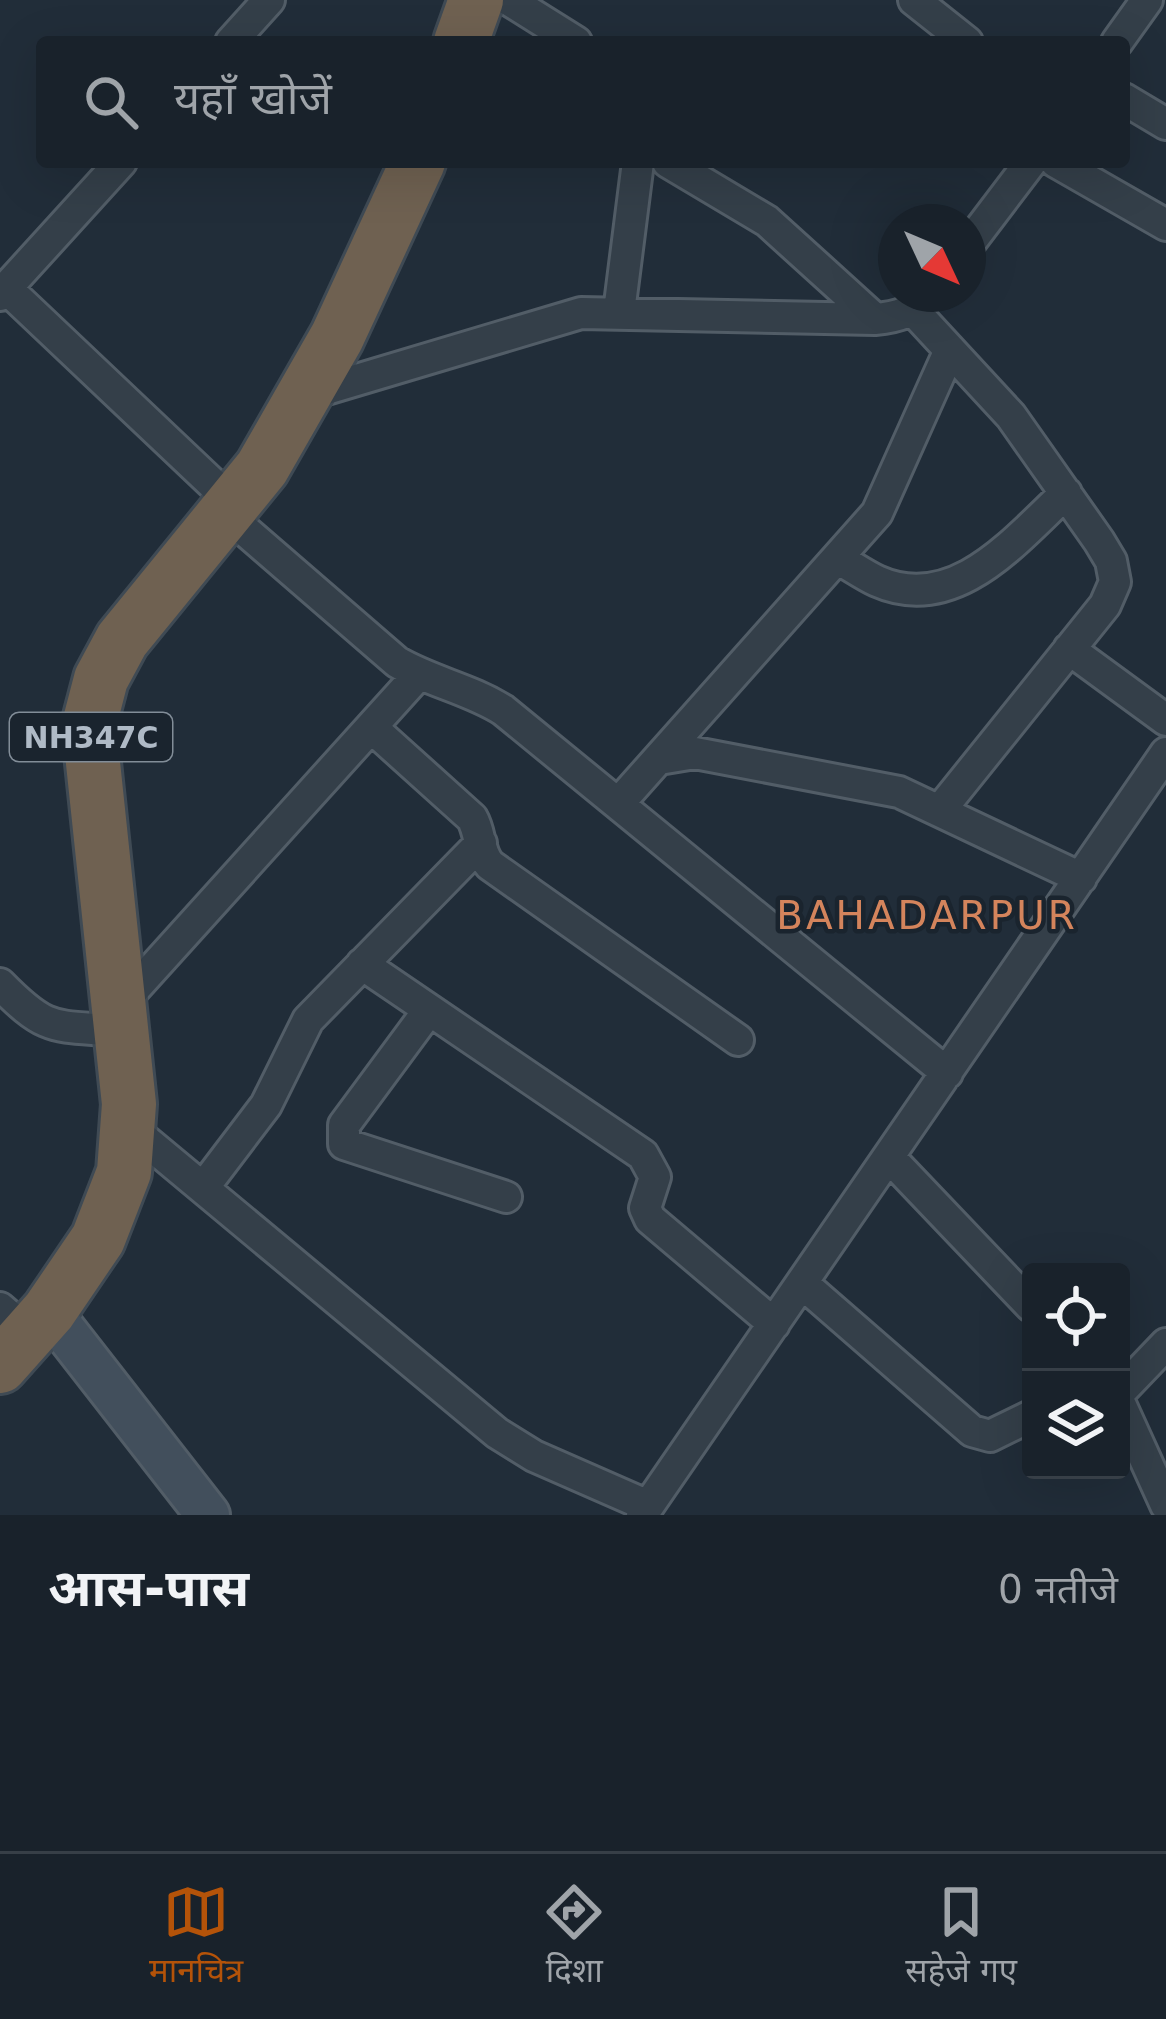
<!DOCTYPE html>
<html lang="hi">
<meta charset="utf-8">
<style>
body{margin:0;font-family:"DejaVu Sans","Noto Sans Devanagari",sans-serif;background:#222a33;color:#f1f3f6}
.controls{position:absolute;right:36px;bottom:36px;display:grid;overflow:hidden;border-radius:12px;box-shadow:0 12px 48px #0002}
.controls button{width:108px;height:108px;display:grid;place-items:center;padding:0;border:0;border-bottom:3px solid #373f47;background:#19222b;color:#f1f3f6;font:60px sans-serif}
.compass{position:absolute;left:878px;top:204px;width:108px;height:108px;border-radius:50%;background:#19222b;box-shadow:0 12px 48px #0002;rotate:134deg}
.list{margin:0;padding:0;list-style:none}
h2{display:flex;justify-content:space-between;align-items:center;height:156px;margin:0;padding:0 48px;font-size:51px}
h2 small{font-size:39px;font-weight:400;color:#9fa4a9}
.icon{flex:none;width:66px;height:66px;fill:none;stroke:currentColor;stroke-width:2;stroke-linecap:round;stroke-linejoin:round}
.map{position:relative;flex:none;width:1166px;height:1515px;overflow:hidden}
.search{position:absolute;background:#19222b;box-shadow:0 12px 48px #0002;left:36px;right:36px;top:36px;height:132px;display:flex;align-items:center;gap:30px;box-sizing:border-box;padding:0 42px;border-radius:12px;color:#9fa4a9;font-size:45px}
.sheet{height:336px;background:#19222b}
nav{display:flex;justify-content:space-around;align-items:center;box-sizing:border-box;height:168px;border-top:3px solid #373f47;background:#19222b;font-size:33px;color:#9fa4a9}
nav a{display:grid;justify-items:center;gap:6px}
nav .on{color:#b45309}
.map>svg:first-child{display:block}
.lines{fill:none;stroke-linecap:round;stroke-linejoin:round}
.street-casing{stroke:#525d67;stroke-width:36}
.secondary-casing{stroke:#525d67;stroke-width:48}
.highway-casing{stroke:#3f4a54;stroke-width:60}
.street{stroke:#343f49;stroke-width:30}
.secondary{stroke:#424f5c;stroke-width:42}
.highway{stroke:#6f6151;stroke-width:54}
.labels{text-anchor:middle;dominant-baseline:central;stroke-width:9;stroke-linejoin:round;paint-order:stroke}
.shield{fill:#1a242e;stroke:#828d98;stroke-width:3}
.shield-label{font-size:30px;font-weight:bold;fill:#afbac6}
.quarter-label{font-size:39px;letter-spacing:3px;fill:#d4845c;stroke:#1a242e}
</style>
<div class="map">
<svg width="1166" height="1515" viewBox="0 0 1166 1515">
<rect width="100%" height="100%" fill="#212d39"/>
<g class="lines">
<defs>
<path id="street" d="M 509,0 L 576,42
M 914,0 L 967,42
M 231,42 L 269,0
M 1117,42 L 1147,0
M 1124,99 L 1166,124
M 668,162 L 767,221 L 875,319
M 1056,162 L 1166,225
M 968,245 L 1031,162
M 6,288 L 234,504
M 0,295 L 121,162
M 913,310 L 1011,416 L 1099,541 L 1111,561 L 1115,582 L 1105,605 L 941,809
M 619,312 L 638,162
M 303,396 L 581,313 L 875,319 C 900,317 914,311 931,294
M 226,514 L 397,662 C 431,682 470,689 503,710 L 947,1073
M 837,558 C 850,565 864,575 877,581 C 955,616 1016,539 1066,493
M 1069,649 L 1166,720
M 371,727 L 472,818 C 481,833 478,852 490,865 L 738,1040
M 659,759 L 695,753 L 899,792 L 1081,878
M 618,804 L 877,513 L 950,350
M 362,964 L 643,1155 L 655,1177 L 645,1208 L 650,1219 L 774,1324
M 0,984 C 49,1034 54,1025 121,1031
M 118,1007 L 418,675
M 429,1010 L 344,1125 L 344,1144 L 506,1197
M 127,1125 L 497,1433 L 534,1456 L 648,1506
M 889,1157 L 1031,1306
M 203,1188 L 266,1105 L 308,1020 L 481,843
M 802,1283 L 972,1431 L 990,1436 L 1031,1416
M 0,1308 L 30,1334
M 1121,1391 L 1166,1344
M 1121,1406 L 1166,1505
M 642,1515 L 1166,753"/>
<path id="secondary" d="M 49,1311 L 208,1515"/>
<path id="highway" d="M 461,42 L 476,0
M 0,1366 L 49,1311 L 98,1239 L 124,1172 L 129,1104 L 89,725 L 101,679 L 122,640 L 262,468 L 337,337 L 418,162"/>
</defs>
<!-- street casing -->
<use href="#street" class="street-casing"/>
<!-- secondary casing -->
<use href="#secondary" class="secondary-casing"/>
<!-- highway casing -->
<use href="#highway" class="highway-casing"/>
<!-- street -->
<use href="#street" class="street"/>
<!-- secondary -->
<use href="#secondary" class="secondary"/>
<!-- highway -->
<use href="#highway" class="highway"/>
</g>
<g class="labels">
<!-- shield labels -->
<rect class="shield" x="10" y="713" width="162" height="48" rx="9"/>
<g class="shield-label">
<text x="91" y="737">NH347C</text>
</g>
<!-- quarter labels -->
<g class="quarter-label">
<text x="927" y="915">BAHADARPUR</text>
</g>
</g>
</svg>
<div class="controls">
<button><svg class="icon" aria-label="locate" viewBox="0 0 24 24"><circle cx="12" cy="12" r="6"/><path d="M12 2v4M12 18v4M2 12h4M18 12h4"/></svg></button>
<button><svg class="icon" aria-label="layers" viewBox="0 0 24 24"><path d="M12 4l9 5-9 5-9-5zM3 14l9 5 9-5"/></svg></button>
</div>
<svg class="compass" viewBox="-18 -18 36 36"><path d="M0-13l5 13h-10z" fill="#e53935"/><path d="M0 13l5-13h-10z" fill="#9fa4a9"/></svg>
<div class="search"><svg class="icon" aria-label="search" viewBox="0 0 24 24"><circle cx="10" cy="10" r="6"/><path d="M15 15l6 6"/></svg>यहाँ खोजें</div>
</div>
<section class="sheet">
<h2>आस-पास<small>0 नतीजे</small></h2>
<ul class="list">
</ul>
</section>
<nav>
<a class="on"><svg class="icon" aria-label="map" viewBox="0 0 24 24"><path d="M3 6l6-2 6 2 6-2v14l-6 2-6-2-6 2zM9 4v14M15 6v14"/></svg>मानचित्र</a>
<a><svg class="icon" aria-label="directions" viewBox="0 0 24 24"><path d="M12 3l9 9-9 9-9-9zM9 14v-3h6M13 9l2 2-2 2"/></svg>दिशा</a>
<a><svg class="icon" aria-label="saved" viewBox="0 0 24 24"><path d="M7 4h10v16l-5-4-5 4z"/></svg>सहेजे गए</a>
</nav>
